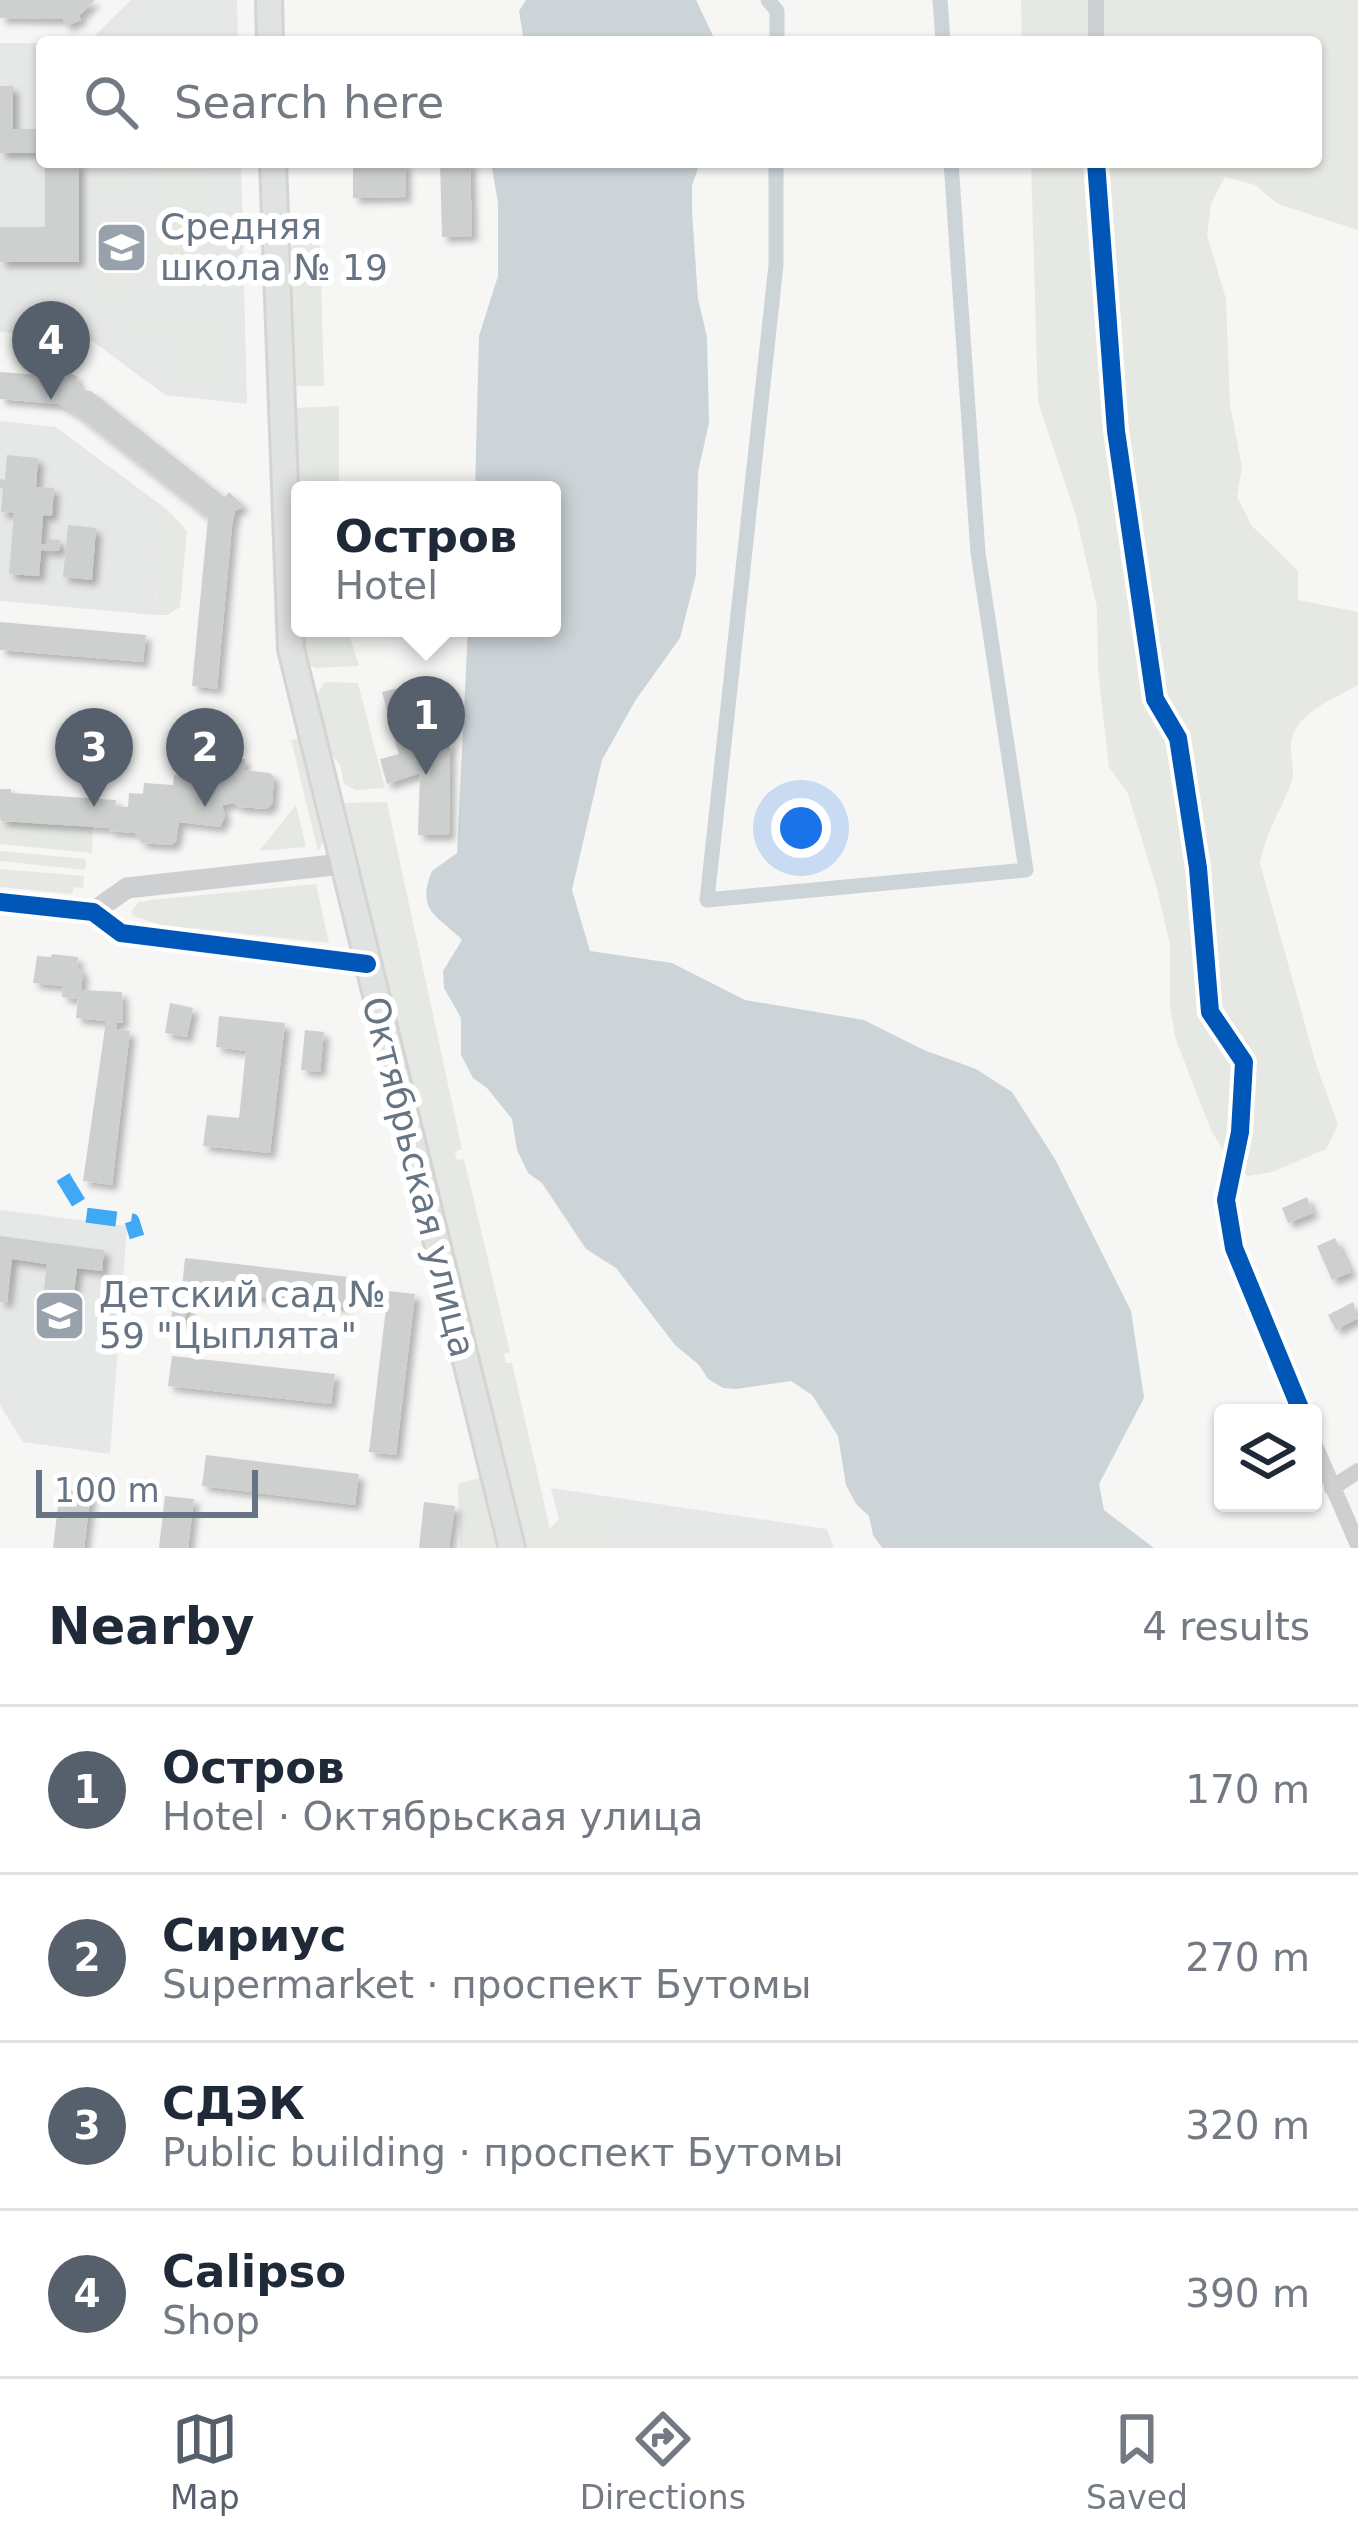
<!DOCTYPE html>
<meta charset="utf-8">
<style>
body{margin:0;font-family:"DejaVu Sans",sans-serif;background:#f6f6f7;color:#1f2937}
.controls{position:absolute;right:36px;bottom:36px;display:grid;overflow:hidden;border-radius:12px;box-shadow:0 3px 9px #0004}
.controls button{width:108px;height:108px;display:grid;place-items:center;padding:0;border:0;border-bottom:3px solid #e0e1e3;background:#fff;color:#1f2937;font:60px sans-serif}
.scale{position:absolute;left:36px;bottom:30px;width:222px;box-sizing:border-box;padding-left:12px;border:6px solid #677484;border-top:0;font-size:33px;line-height:42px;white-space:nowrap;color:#677484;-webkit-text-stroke:9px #fff;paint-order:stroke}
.you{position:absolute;left:801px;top:828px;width:42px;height:42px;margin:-30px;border:9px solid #fff;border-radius:50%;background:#1a73e8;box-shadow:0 0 0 18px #1a73e833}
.badge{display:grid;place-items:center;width:78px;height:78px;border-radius:50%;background:#565f6c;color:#fff;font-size:39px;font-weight:700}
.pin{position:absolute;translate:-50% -99px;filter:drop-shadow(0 3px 6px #0008)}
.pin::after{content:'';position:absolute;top:63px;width:42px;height:36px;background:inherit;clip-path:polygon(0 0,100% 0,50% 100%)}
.popup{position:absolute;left:291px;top:481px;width:270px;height:156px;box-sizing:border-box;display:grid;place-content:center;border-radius:12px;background:#fff;filter:drop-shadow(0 3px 9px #0005);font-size:39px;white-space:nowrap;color:#747a83}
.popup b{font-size:45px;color:#1f2937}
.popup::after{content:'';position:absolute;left:50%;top:100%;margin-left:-24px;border:24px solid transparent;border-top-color:#fff}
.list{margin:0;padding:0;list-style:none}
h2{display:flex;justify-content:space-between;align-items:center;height:156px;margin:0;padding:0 48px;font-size:51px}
h2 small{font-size:39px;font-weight:400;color:#747a83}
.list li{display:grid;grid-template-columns:78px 1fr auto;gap:36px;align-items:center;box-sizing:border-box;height:168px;padding:0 48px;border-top:3px solid #e0e1e3}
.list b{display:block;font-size:45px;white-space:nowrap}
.list p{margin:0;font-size:39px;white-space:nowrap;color:#747a83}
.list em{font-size:39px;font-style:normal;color:#747a83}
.icon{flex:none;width:66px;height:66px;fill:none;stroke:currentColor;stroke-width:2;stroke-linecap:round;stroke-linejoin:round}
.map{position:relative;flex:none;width:1358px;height:1548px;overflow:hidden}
.search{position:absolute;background:#fff;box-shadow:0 3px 9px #0004;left:36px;right:36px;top:36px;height:132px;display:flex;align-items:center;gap:30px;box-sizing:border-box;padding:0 42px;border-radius:12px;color:#747a83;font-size:45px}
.sheet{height:828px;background:#fff}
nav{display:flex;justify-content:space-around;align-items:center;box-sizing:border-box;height:168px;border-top:3px solid #e0e1e3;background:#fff;font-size:33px;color:#747a83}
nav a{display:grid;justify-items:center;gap:6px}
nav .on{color:#565f6c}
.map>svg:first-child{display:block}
.built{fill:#e6e8e7}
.green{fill:#e6e9e3}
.water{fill:#cdd4d8}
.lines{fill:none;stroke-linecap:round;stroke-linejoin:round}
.canal{stroke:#cdd4d8;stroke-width:15}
.building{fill:#ced0d0;filter:url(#shadow)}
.secondary-casing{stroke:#d3d4d4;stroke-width:30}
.minor{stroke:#cecfd0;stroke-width:16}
.tertiary{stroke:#cecfd0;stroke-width:21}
.secondary{stroke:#e1e2e2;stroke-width:24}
.quiet{stroke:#3fa9f5;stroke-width:15;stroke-dasharray:30 15;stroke-linecap:butt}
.cycleway-casing{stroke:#fff;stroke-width:26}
.cycleway{stroke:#0057b8;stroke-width:18}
.labels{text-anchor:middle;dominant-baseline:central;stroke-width:12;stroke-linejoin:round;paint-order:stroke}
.poi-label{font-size:36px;fill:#677484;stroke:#fff;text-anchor:start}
.street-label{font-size:36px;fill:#677484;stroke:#fff}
</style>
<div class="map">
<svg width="1358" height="1548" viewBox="0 0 1358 1548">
<defs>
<filter id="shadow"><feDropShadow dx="5.5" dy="5.5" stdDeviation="3" flood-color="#0004"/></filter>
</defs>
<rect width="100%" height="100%" fill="#f6f6f5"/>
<!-- built -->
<path class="built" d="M 131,0 L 237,0 L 238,42 L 88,42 Z
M 0,43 L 42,43 L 42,162 L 241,162 L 247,404 L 165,395 L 91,340 L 0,332 Z
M 0,421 L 56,427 L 169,511 L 160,536 L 154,615 L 0,601 Z
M 0,1210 L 127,1226 L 110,1454 L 23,1442 L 0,1405 Z
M 551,1488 L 827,1529 L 834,1548 L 566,1548 Z"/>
<!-- green -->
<path class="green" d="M 1021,0 L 1358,0 L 1358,230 L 1278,204 L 1255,185 L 1225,177 L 1211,204 L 1207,235 L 1226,299 L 1230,405 L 1242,467 L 1237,497 L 1252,526 L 1298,571 L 1298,600 L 1358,612 L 1358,685 C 1334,699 1292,714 1291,746 C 1290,760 1296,770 1291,784 C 1280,813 1266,830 1260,863 L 1316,1064 L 1338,1125 L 1326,1149 L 1272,1172 L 1248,1176 L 1226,1155 L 1211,1130 L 1176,1040 L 1170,1008 L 1170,945 L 1157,889 L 1128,794 L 1109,767 L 1098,670 L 1097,608 L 1076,516 L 1038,402 L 1031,162 L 1316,162 L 1316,42 L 1022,42 Z
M 97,162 L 127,162 L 126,193 L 96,193 Z
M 153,162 L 205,162 L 205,259 L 153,259 Z
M 310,232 L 320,242 L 324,386 L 296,386 L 291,233 Z
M 99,260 L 123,260 L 122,308 L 98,307 Z
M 123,319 L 169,320 L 169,340 L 123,340 Z
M 177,320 L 219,320 L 218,383 L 176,383 Z
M 339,406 L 339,490 L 300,490 L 300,592 L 296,408 Z
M 169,511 L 187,531 L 180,607 L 168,615 L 154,615 L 160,536 Z
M 302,628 L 347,628 L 359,666 L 316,668 L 308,664 Z
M 325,682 L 358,683 L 385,788 L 356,790 L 344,784 L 340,765 L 328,750 L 315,696 Z
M 302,738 L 326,838 L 318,851 L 291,740 Z
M 387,802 L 462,1149 L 455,1152 L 457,1160 L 464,1159 L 510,1352 L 504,1354 L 506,1363 L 512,1363 L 550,1529 L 573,1503 L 609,1503 L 619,1514 L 608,1548 L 524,1548 L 344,803 Z
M 296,805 L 306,847 L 259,851 Z
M 0,817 L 2,821 L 93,826 L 92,853 L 0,844 Z
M 0,851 L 86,859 L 85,870 L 0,861 Z
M 0,869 L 84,876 L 83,888 L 74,887 L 72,894 L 0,887 Z
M 316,884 L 329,943 L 161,925 L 133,916 L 131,911 L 139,902 L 151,900 Z
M 486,1476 L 504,1548 L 460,1548 L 458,1484 Z"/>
<!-- water -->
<path class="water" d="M 526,0 L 696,0 L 716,42 L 533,42 L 523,36 L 519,11 Z
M 491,162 L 700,162 L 692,186 L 692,211 L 698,299 L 707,337 L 709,423 L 698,472 L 696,575 L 680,638 L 635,701 L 602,760 L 572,890 L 590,951 L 672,963 L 745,1000 L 864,1020 L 924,1050 L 976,1069 L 1012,1092 L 1055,1159 L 1131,1311 L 1144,1398 L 1099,1484 L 1104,1510 L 1154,1548 L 882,1548 L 873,1535 L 869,1516 L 856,1504 L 846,1485 L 838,1436 L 812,1395 L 791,1381 L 736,1389 L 723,1388 L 708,1379 L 699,1365 L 675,1345 L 616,1268 L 586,1249 L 542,1183 L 528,1173 L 517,1150 L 512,1119 L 487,1088 L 473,1078 L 461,1055 L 461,1018 L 444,988 L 443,971 L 462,940 C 439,916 415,912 432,871 L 457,853 L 468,628 L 552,628 L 552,490 L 475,490 L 479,336 L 498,276 L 498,203 Z"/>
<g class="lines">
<!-- canal -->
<path class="canal" d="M 768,0 L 777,11 L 777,42
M 940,0 L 943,42
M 776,162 L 776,265 L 707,900 L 1026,870 L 978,553 L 951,162"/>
</g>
<!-- building -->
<path class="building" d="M 0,0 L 95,0 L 79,16 L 81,20 L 66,26 L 63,19 L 0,18 Z
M 0,86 L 13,86 L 13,129 L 42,129 L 42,153 L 0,153 Z
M 45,162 L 79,162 L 79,262 L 0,262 L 0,227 L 45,227 Z
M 353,162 L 405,162 L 406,197 L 353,198 Z
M 440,162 L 470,162 L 472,236 L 442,237 Z
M 0,372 L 66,377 L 70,373 L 78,377 L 76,381 L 83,391 L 91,391 L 222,495 L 225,497 L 229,492 L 244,506 L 235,511 L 232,526 L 217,689 L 192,686 L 208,518 L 74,413 L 58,404 L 0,399 Z
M 7,455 L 38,458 L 36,487 L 54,488 L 52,516 L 43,515 L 41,544 L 47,545 L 47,539 L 60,540 L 59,551 L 41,550 L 39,576 L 9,574 L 14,513 L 1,512 L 3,488 L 0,488 L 0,479 L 5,480 Z
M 68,525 L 96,528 L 92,580 L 63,577 Z
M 0,622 L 146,635 L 143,662 L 0,650 Z
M 403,687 L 412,725 L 392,730 L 382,692 Z
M 414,729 L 423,761 L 450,740 L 449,835 L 418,835 L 420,773 L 387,784 L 380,759 L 399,754 L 393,734 Z
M 222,757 L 245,759 L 244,770 L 270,773 L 274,777 L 272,804 L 267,809 L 238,807 L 234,803 L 222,805 L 225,816 L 220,827 L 179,822 L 176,841 L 171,845 L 142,843 L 135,833 L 109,831 L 109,828 L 1,821 L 0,817 L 0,789 L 11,789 L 11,793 L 116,800 L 115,806 L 128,807 L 129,793 L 143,794 L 144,783 L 173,785 L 174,775 L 191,776 L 192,762 L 221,764 Z
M 52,954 L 78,957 L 77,966 L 83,972 L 81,990 L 122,992 L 123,1023 L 117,1022 L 116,1029 L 130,1031 L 112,1185 L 83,1181 L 106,1021 L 76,1018 L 78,999 L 62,997 L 63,986 L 33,983 L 37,956 L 51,957 Z
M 170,1003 L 193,1008 L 187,1037 L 165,1033 Z
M 219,1016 L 285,1023 L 270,1153 L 203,1146 L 207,1115 L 239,1118 L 246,1051 L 216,1047 Z
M 305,1030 L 324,1032 L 320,1072 L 301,1070 Z
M 1307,1197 L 1313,1213 L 1288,1223 L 1282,1208 Z
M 0,1236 L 104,1250 L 102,1271 L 77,1268 L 72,1310 L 42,1306 L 47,1264 L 12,1259 L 7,1302 L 0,1302 Z
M 1335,1238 L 1351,1272 L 1332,1280 L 1317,1246 Z
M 185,1258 L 348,1277 L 345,1307 L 182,1288 Z
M 388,1291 L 415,1294 L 396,1455 L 369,1452 Z
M 174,1298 L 188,1300 L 185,1323 L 171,1321 Z
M 1353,1302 L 1358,1318 L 1336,1330 L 1328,1315 Z
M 172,1356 L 335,1374 L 331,1404 L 168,1386 Z
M 206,1455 L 359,1474 L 355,1505 L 202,1486 Z
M 60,1489 L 91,1493 L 84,1548 L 53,1548 Z
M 165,1496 L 194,1499 L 188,1548 L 159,1548 Z
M 424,1502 L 455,1506 L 449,1548 L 419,1548 Z"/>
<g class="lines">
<defs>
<path id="secondary" d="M 269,0 L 270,42
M 273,162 L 291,649 L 512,1548"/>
</defs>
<!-- secondary casing -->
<use href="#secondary" class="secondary-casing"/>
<!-- minor -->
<path class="minor" d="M 1096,0 L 1096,42
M 1096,162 L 1116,431 L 1155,699 L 1178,738 L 1198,868 L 1210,1012 L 1244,1062 L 1240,1132 L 1226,1200 L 1234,1248 L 1302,1413
M 1313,1441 L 1358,1545
M 1332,1488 L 1358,1471"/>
<!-- tertiary -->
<path class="tertiary" d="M 0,902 L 93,912 L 121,933 L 367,964
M 93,912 L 127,888 L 342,864"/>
<!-- secondary -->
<use href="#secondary" class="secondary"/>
<!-- quiet -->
<path class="quiet" d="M 63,1177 L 86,1215 L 132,1221 L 137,1237"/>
<defs>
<path id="cycleway" d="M 1096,162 L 1116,431 L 1155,699 L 1178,738 L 1198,868 L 1210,1012 L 1244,1062 L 1240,1132 L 1226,1200 L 1234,1248 L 1302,1413
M 0,902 L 93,912 L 121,933 L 367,964"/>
</defs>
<!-- cycleway casing -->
<use href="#cycleway" class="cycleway-casing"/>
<!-- cycleway -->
<use href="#cycleway" class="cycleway"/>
</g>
<!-- icons -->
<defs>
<symbol id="school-square" viewBox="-11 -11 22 22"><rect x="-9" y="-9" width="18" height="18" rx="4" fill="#99a2ac" stroke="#fff"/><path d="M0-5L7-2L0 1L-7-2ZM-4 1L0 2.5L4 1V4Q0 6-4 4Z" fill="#fff"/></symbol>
</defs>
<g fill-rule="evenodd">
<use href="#school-square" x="92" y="218" width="59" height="59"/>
<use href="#school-square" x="30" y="1286" width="59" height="59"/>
</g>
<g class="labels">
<!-- poi labels -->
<g class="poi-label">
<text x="160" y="226">Средняя<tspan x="160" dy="41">школа № 19</tspan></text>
<text x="99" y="1294">Детский сад №<tspan x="99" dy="41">59 "Цыплята"</tspan></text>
</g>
<!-- street labels -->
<g class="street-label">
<text transform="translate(419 1177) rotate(76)">Октябрьская улица</text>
</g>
</g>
</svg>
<div class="controls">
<button><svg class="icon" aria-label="layers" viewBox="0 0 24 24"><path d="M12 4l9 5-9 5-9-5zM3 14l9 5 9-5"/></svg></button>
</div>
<div class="scale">100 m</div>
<div class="you"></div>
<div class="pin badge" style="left:426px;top:775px">1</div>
<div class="popup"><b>Остров</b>Hotel</div>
<div class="pin badge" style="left:205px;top:807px">2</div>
<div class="pin badge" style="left:94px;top:807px">3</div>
<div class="pin badge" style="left:51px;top:400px">4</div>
<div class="search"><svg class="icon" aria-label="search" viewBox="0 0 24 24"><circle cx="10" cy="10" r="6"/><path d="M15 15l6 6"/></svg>Search here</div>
</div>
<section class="sheet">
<h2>Nearby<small>4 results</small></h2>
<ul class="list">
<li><span class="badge">1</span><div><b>Остров</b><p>Hotel · Октябрьская улица</p></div><em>170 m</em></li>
<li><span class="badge">2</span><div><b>Сириус</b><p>Supermarket · проспект Бутомы</p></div><em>270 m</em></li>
<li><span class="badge">3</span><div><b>СДЭК</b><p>Public building · проспект Бутомы</p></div><em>320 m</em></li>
<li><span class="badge">4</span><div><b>Calipso</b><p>Shop</p></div><em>390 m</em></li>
</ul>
</section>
<nav>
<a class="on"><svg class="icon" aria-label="map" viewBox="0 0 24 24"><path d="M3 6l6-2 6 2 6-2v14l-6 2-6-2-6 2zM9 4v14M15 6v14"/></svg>Map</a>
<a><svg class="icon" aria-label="directions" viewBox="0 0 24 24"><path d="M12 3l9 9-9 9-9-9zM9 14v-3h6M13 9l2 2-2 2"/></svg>Directions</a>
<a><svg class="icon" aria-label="saved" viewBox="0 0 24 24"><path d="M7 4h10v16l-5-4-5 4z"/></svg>Saved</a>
</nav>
